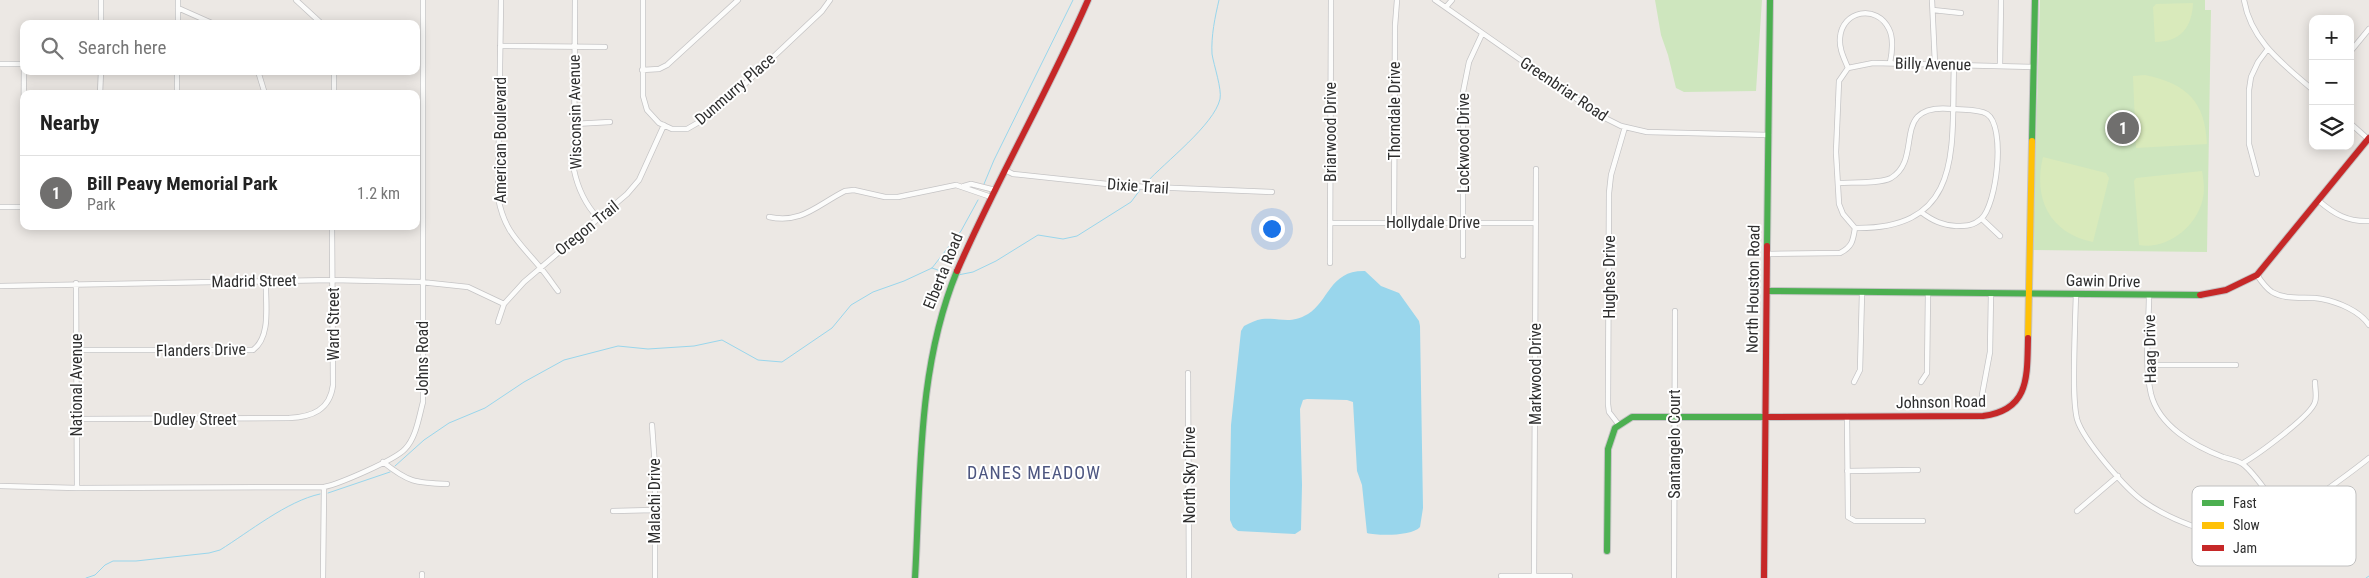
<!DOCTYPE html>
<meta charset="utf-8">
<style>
body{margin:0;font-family:"Roboto Condensed",sans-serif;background:#f2f2f2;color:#222}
.controls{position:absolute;right:15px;top:15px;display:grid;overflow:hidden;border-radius:10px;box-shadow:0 2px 12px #0003}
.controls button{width:45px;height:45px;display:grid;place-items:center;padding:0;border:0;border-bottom:1px solid #e0e0e0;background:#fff;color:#222;font:25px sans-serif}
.you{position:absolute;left:1271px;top:228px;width:18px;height:18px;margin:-12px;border:4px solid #fff;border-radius:50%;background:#1a73e8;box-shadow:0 0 0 8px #1a73e833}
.badge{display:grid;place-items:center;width:32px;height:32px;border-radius:50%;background:#706f6e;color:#fff;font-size:16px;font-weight:700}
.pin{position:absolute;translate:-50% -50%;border:2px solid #fff;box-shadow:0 1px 5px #0006}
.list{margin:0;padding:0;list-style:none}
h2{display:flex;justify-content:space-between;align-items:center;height:65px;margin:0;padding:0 20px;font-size:21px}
h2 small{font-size:16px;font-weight:400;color:#767676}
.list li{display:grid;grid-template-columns:32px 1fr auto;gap:15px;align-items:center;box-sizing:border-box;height:75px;padding:0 20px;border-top:1px solid #e0e0e0}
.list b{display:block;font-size:19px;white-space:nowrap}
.list p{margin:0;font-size:16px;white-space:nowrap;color:#767676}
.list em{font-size:16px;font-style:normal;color:#767676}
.icon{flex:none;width:28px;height:28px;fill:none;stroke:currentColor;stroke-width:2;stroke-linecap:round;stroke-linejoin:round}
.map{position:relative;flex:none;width:2369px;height:578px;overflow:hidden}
.search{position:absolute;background:#fff;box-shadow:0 2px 12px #0003;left:20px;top:20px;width:400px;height:55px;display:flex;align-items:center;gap:12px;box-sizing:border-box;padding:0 18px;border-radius:10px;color:#767676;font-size:19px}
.panel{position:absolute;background:#fff;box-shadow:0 2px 12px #0003;left:20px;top:90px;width:400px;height:140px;border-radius:10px}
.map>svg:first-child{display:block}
.green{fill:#cee6be}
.pitch{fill:#d9eabb}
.water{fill:#99d6ec}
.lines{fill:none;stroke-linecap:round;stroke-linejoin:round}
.stream{stroke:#99d6ec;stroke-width:1}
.street-casing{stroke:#c5c4c5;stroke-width:6}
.fast-casing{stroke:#c5c4c5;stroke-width:8}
.slow-casing{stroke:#c5c4c5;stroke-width:8}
.jam-casing{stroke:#c5c4c5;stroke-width:8}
.street{stroke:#fcfcfb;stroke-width:4.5}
.fast{stroke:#4caf50;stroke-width:6}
.slow{stroke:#ffc107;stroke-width:6}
.jam{stroke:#c62828;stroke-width:6}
.labels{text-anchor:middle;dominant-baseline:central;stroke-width:4;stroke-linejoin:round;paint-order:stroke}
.street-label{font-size:16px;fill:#2e2e2e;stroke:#fff}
.neighbourhood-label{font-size:18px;letter-spacing:1px;fill:#4d5680;stroke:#fff}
.key{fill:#fff;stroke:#c0c0c0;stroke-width:1}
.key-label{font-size:14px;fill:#2e2e2e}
</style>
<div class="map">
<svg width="2369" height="578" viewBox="0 0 2369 578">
<rect width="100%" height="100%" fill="#ece8e4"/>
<!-- green -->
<path class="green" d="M 1655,0 L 1762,0 L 1756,91 L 1684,92 L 1676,88 L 1668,55 L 1661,35 Z
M 2040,0 L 2205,0 L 2205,10 L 2211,10 L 2207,252 L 2033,250 Z"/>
<!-- pitch -->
<path class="pitch" d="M 2193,3 C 2192,27 2181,42 2155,42 L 2153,7 L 2156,4 Z
M 2145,75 C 2187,84 2205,101 2207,144 L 2136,148 L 2133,76 Z
M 2043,157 L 2106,173 L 2109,178 L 2093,242 C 2049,233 2033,198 2043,157 Z
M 2202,171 C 2204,182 2205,192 2202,202 C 2195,228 2166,250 2139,245 L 2134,181 L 2136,178 Z"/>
<!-- water -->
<path class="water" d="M 1365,271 L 1381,286 L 1399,293 L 1419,321 L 1420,326 L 1423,508 L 1420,527 C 1413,536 1378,536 1367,533 L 1362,485 L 1357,471 L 1353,402 L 1347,400 L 1307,399 L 1303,400 L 1300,409 L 1302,485 L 1301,530 L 1295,534 L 1238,531 L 1233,527 L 1230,520 L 1230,482 L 1231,425 L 1241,331 L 1244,326 C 1250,323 1256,320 1262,319 C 1280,317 1289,325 1308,314 C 1329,301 1330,270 1365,271 Z"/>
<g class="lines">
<!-- stream -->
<path class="stream" d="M 1146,183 C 1165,162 1214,125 1220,99 C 1222,89 1214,66 1212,54 C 1211,36 1215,17 1219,0
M 984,184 L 994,160 L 1073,0
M 932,268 L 949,274
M 958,275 L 973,272 L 996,261 L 1038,235 L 1063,239 L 1077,236 L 1131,202 L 1140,190
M 395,466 L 424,440 L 449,423 L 485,408 L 524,382 L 564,360 L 618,346 L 648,349 L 694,346 L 722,340 L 758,360 L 782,362 L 832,328 L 851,305 L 873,292 L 904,281 L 932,268 L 961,231 L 978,200
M 328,493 L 390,472
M 86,578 L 95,575 L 105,565 L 113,561 L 136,561 L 209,553 L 220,550 C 249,532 287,501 320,494
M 2366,578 L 2369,576"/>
<defs>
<path id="street" d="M 296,0 L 322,24
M 501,0 L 498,197 C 504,231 518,241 539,266 C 546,274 552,283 558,291
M 575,0 L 574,170 C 578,189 585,204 598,218
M 643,0 L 643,96 L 647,110 L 659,123 L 672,129 L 687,129 L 713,114 L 822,11 L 830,0
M 1435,0 L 1601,116 L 1621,126 L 1647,132 L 1769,135
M 1932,0 L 1935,64
M 2244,0 C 2251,41 2283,64 2313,90
M 1446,7 L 1452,0
M 178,8 L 214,24
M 1933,10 L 1961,13
M 101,24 L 101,0
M 178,24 L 178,0
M 500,46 L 605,47
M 2350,52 L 2369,29
M 0,64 L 24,64 L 23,207
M 2000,66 L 2001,0
M 1848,68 C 1844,58 1839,49 1840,38 C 1842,10 1877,4 1889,29 C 1894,39 1892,53 1890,63
M 642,70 L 659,69 L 667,65 L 738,0
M 258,71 L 265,94
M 334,71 L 334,94
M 100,94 L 101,71
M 177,94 L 177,71
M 2350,123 L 2368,139
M 574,124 L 610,122
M 1005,170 L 1013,174 L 1126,186 L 1272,192
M 2257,174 L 2249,144 L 2249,90 L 2251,77 L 2258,62 L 2267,50
M 1838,183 C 1851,182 1880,184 1891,178 C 1925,158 1888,102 1953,109 C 1963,110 1979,109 1987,114 C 2006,126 1997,205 1981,219 C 1973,226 1966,226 1956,226 C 1942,225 1933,221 1921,212
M 964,186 L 971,184 L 995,190
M 2319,201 C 2334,214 2348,222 2369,221
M 0,207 L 24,207
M 769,217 C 802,224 817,205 845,191 L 854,190 L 885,197 L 898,197 L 956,185 L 991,197
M 1982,219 L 2000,236
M 1394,222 L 1395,26 L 1397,0
M 1330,223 L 1535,223
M 1855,228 C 1966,230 1951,145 1954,65
M 1767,254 L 1840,253 C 1852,247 1853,241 1855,228 L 1843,214 L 1839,204 L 1836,152 L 1839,81 L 1848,68 L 1873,63 L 2034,67
M 1463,256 L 1463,92 L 1469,62 L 1482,34
M 1330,263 L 1331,0
M 2257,275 C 2261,281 2266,288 2272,292 C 2287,301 2306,296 2322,299 C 2338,302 2360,311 2369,325
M 76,283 L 77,488
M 0,286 L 332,280 L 421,282 L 468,287 L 504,304
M 2076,294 C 2075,322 2074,350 2074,378 C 2074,391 2074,406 2077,419 C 2083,440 2126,489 2143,501 C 2170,520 2236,548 2268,533 C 2277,529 2285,520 2292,514 C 2318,496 2344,478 2369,458
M 2149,295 C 2149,326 2144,363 2151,394 C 2159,426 2194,446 2223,457 C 2229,459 2236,460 2241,463 C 2251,468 2279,508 2285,519
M 498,322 L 504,304 L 524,282 L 627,194 L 639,180 L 664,125
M 75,350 L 253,350 C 272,336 265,302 266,281
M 2149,365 L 2236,365
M 1188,373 L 1189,578
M 1854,382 L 1860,370 L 1862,293
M 1921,382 L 1927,373 L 1928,293
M 1982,395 L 1990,352 L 1991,293
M 1847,416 L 1848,517 L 1855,521 L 1923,521
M 75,419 L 289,418 C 312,417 330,410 333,385 L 332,226
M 652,425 L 655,467 L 655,578
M 1619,425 L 1609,412 L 1608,404 L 1609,193 L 1611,175 L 1625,127
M 383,462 C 408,482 415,483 447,484
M 2243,463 C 2257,455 2311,416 2315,402 C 2317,397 2315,388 2315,382
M 1847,471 L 1918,470
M 0,486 L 77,488 L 324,487 C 339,484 395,460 405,449 C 416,438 419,417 423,402 L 423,0
M 613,511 L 654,510
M 2077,511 L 2118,476
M 1501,576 L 1570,576
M 323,578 L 324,487
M 422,578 L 422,574
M 1534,578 L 1536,169
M 1674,578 L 1675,311"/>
<path id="fast" d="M 2032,141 L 2035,0
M 1767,246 L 1770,0
M 1768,291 L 2200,295
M 1607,551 L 1608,449 L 1615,428 L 1632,417 L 1766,417
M 915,578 C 921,475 917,368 957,271"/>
<path id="slow" d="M 2028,338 L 2032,141"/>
<path id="jam" d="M 957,271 C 997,179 1048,92 1088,0
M 2200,295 L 2226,290 L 2257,275 L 2369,138
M 1766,417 L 1983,416 C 2030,410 2027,376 2028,338
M 1764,578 L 1767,246"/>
</defs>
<!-- street casing -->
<use href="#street" class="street-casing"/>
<!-- fast casing -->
<use href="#fast" class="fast-casing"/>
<!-- slow casing -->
<use href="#slow" class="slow-casing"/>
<!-- jam casing -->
<use href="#jam" class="jam-casing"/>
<!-- street -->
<use href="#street" class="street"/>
<!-- fast -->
<use href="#fast" class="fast"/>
<!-- slow -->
<use href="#slow" class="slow"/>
<!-- jam -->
<use href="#jam" class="jam"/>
</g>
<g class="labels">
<!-- street labels -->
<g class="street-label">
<text transform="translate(1933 64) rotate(1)">Billy Avenue</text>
<text transform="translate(735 89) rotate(-41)">Dunmurry Place</text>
<text transform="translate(1564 89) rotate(34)">Greenbriar Road</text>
<text transform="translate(1394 111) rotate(-90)">Thorndale Drive</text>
<text transform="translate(575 112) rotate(-91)">Wisconsin Avenue</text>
<text transform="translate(1330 132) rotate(-90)">Briarwood Drive</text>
<text transform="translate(500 140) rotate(-90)">American Boulevard</text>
<text transform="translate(1463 143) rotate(-90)">Lockwood Drive</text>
<text transform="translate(1138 186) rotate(4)">Dixie Trail</text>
<text x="1433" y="222">Hollydale Drive</text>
<text transform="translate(587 228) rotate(-39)">Oregon Trail</text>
<text transform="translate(943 271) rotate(-68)">Elberta Road</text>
<text transform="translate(1609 277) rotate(-90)">Hughes Drive</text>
<text transform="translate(254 281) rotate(-1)">Madrid Street</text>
<text transform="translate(2103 281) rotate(1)">Gawin Drive</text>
<text transform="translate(1753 289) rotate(-89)">North Houston Road</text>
<text transform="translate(333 324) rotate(-90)">Ward Street</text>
<text transform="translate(2150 349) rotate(-91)">Haag Drive</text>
<text transform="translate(201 350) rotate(-1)">Flanders Drive</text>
<text transform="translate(422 358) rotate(-90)">Johns Road</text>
<text transform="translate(1535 374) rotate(-90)">Markwood Drive</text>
<text transform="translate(76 385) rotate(-90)">National Avenue</text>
<text transform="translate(1941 402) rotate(-1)">Johnson Road</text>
<text x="195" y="419">Dudley Street</text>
<text transform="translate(1674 444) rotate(-90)">Santangelo Court</text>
<text transform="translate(1189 475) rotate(-90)">North Sky Drive</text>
<text transform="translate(654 501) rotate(-90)">Malachi Drive</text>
</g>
<!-- neighbourhood labels -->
<g class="neighbourhood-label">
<text x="1034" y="472">DANES MEADOW</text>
</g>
</g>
<!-- legend -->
<rect x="2192" y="486" width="164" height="80" rx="8" class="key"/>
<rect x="2202" y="500" width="22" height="6" fill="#4caf50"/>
<rect x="2202" y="522" width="22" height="7" fill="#ffc107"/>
<rect x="2202" y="545" width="22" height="6" fill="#c62828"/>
<g class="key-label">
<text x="2233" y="508">Fast</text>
<text x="2233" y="530">Slow</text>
<text x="2233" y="553">Jam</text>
</g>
</svg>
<div class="controls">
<button>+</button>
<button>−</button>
<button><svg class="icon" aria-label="layers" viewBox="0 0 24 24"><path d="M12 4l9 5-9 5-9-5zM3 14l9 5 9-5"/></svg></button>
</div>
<div class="you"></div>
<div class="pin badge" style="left:2123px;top:128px">1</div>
<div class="search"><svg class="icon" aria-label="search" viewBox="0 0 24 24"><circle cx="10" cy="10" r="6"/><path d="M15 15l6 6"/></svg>Search here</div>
<section class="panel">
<h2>Nearby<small></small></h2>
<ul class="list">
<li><span class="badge">1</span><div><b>Bill Peavy Memorial Park</b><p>Park</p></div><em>1.2 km</em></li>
</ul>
</section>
</div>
